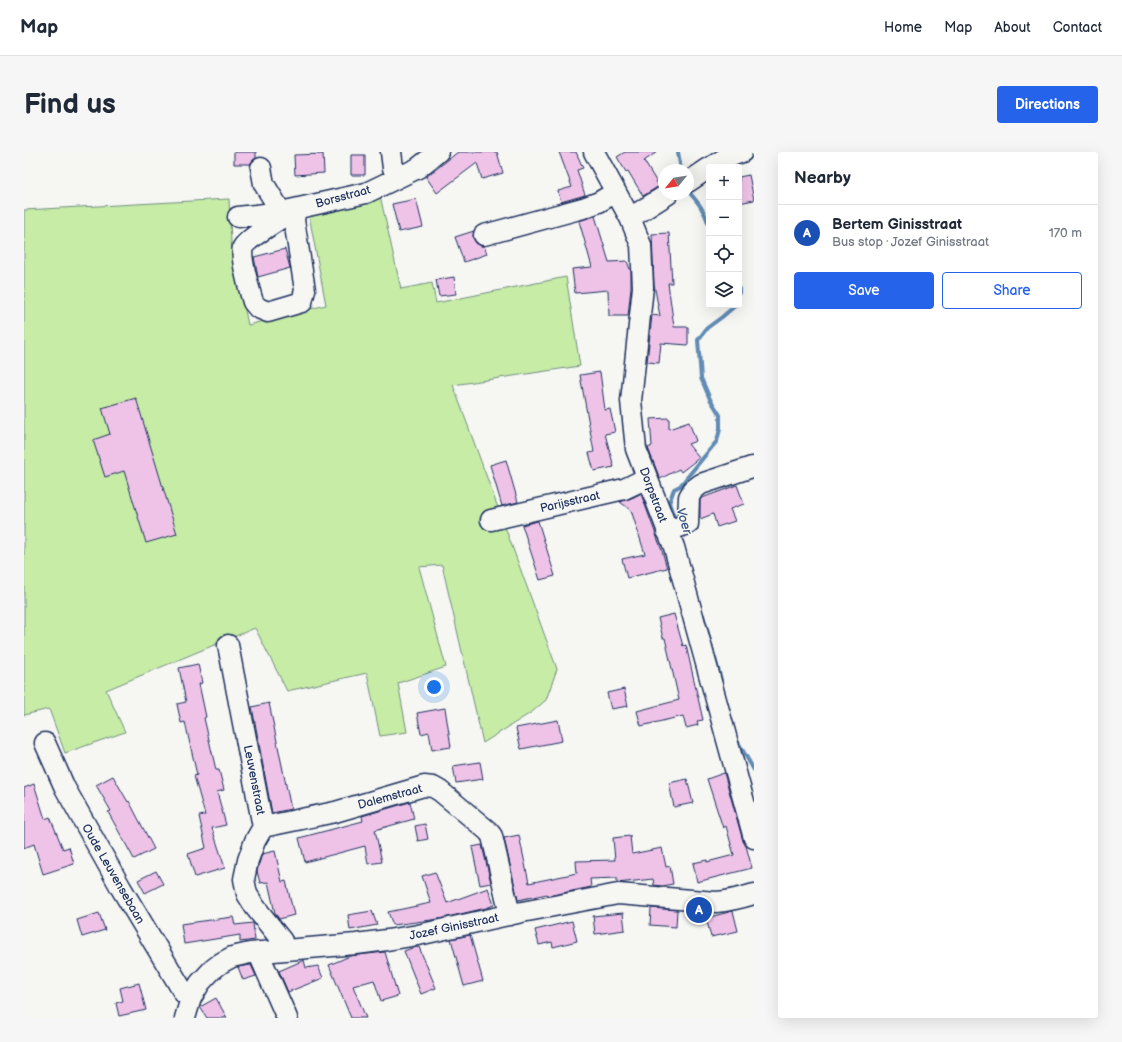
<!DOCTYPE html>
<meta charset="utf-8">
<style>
body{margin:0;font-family:"Balsamiq Sans",sans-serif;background:#f6f6f7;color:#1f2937}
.controls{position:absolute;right:12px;top:12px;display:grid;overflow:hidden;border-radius:4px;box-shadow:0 4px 16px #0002}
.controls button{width:36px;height:36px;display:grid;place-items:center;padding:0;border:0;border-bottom:1px solid #e0e1e3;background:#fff;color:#1f2937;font:20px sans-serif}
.compass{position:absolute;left:634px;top:12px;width:36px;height:36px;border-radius:50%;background:#fff;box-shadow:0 4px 16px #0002;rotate:240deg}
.you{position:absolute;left:410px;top:535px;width:14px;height:14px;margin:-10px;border:3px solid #fff;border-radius:50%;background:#1a73e8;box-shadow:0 0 0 6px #1a73e833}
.badge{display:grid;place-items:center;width:26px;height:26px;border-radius:50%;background:#2563eb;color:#fff;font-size:13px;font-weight:700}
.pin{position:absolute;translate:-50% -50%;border:2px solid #fff;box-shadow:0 1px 4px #0006}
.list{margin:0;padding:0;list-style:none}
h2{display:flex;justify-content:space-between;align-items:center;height:52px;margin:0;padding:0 16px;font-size:17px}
h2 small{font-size:13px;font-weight:400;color:#747a83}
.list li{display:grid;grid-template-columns:26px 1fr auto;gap:12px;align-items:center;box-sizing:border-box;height:56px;padding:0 16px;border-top:1px solid #e0e1e3}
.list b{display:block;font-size:15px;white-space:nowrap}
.list p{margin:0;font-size:13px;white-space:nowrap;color:#747a83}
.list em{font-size:13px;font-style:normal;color:#747a83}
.actions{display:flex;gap:8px;padding:12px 16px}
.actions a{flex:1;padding:9px 0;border:1px solid #2563eb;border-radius:4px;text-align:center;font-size:14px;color:#2563eb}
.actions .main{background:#2563eb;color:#fff}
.icon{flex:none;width:22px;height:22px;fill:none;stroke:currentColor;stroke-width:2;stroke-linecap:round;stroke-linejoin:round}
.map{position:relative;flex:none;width:730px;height:866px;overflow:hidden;border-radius:4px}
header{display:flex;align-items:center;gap:24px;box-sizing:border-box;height:56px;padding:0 20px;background:#fff;border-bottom:1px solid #e0e1e3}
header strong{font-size:19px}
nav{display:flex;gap:22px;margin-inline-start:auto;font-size:14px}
.intro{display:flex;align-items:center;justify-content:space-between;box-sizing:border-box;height:96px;padding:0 24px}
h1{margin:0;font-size:28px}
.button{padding:10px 18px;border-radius:4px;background:#2563eb;color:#fff;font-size:14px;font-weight:700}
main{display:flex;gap:24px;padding:0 24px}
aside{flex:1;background:#fff;border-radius:4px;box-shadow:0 4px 16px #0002}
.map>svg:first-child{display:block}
.green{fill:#c7eca6;stroke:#718e82}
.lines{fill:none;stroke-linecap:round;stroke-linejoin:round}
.stream{stroke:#608bb4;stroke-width:4}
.building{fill:#efc3e8;stroke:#1b2f5e}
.minor-casing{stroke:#1b2f5e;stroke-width:23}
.minor{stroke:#f6f6f2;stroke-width:20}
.labels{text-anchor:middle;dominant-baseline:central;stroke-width:3;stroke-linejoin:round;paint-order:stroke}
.street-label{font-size:12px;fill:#1b2f5e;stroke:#f6f6f2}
.water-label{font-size:13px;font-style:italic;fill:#385682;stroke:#f6f6f2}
</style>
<header>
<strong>Map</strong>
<nav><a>Home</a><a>Map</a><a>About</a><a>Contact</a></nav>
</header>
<div class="intro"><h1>Find us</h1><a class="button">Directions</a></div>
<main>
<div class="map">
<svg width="730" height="866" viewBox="0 0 730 866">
<rect width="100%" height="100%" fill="#f6f6f2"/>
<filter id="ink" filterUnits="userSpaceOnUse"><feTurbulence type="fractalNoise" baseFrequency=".025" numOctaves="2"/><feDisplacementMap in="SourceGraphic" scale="8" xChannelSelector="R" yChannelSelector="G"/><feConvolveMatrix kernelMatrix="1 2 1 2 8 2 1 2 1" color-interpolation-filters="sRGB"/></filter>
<g filter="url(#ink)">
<!-- green -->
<path class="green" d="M 355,39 L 377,137 L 408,131 L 412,151 L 542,125 L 556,214 L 429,233 L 533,517 L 522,548 L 508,560 L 459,591 L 418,413 L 395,415 L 422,515 L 374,531 L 383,580 L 356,584 L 343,521 L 263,539 L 231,476 L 82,538 L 101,580 L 41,601 L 25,557 L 0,563 L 0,58 L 205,47 L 207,90 L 224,173 L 302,153 L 284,58 Z"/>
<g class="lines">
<!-- stream -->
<path class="stream" d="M 654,0 L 657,18
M 664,39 C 674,50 681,59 685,73
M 715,137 L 715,141
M 652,370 L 645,351 L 650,337 L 656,334 L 693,289 L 696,277 L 696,263 L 686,247 L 677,226 L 674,188 L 683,176 L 698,165 L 712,153
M 679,463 L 697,528
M 711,585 L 730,618"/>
</g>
<!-- building -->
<path class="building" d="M 210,0 L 232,0 L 232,6 L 229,8 L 226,12 L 210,12 Z
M 434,0 L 473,0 L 479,21 L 458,27 L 453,11 L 413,41 L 402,25 Z
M 535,0 L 552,0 L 559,16 L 553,18 L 561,43 L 537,50 L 534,39 L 548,35 Z
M 601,0 L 633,0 L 620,9 L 635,34 L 619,44 L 604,19 L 602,20 L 593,5 Z
M 299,2 L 300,21 L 271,23 L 270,3 Z
M 327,3 L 341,3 L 341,23 L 327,23 Z
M 725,23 L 730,48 L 715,51 L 715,25 Z
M 392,47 L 399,75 L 375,80 L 368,52 Z
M 571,64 L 585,110 L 603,109 L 607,120 L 607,135 L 604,164 L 585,164 L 584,138 L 551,141 L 548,117 L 568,115 L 555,69 Z
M 450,79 L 449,86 L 452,91 L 457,94 L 460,94 L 463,102 L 440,110 L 431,85 Z
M 645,81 L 648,131 L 644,131 L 650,175 L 664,175 L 664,193 L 637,191 L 635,211 L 623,210 L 628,163 L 636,164 L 630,132 L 628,82 Z
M 261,97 L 266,116 L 234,125 L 230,105 Z
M 430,125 L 432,142 L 415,144 L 412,128 Z
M 576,220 L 581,258 L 586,257 L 591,280 L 581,282 L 590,315 L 570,319 L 565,301 L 570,300 L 556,223 Z
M 112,246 L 153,382 L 122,391 L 100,319 L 81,325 L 69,288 L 86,282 L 78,256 Z
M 645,266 L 645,277 L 665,270 L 672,289 L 664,292 L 675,306 L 657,320 L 655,317 L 636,327 L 624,296 L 628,294 L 626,267 Z
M 482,308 L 494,350 L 478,354 L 466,313 Z
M 713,333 L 720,352 L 706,357 L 711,369 L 693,375 L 689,362 L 676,367 L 676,348 L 678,346 Z
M 617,342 L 638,399 L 643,416 L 603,426 L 598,407 L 621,402 L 607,358 L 596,350 L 605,347 Z
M 514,369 L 531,424 L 516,428 L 498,373 Z
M 650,462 L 659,494 L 662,493 L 679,568 L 673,569 L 674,573 L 662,576 L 659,564 L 617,574 L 613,559 L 655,548 L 641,486 L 639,486 L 634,466 Z
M 174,512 L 178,531 L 175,532 L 182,565 L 180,566 L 192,618 L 195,618 L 200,638 L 193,640 L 202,673 L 188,676 L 201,716 L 171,725 L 164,702 L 182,696 L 175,664 L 181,663 L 170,624 L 173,623 L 161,570 L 157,571 L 153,552 L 162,550 L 155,516 Z
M 600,537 L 604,554 L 587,557 L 583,541 Z
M 245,551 L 267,657 L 248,661 L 228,555 Z
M 421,556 L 427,595 L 408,598 L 405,580 L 397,582 L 393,561 Z
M 534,568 L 538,589 L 497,597 L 492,576 Z
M 456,610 L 459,627 L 432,631 L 429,614 Z
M 700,621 L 719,689 L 722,694 L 728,716 L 673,730 L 669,711 L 683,708 L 683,710 L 710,703 L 702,674 L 699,676 L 683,627 Z
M 89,624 L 104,650 L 105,649 L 130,697 L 110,707 L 84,660 L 87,659 L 72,633 Z
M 663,627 L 669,651 L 650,655 L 645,631 Z
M 10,632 L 21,667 L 26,665 L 39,697 L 45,695 L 50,712 L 19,722 L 10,692 L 0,696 L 0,636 Z
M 386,650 L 390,667 L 351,678 L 358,710 L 344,712 L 341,694 L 281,710 L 275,686 L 339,669 L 338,664 Z
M 401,672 L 404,687 L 394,689 L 391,674 Z
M 495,683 L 505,731 L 553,721 L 552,709 L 591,708 L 589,686 L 606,684 L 608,702 L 638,696 L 642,715 L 646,714 L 649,732 L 638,734 L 630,733 L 629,727 L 593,731 L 593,726 L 566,727 L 567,735 L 524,744 L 523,742 L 494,748 L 480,686 Z
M 458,693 L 467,731 L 456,733 L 448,695 Z
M 251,699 L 258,730 L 262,729 L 270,763 L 255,767 L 251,761 L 244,730 L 236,731 L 233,719 L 238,702 Z
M 132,719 L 139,732 L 121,741 L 114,728 Z
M 411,720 L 423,751 L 464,736 L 470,753 L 462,756 L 415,767 L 369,773 L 364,760 L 407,751 L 398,724 Z
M 627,756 L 653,758 L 652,775 L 626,773 Z
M 348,759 L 353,773 L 326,778 L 324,763 Z
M 709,759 L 714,779 L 687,785 L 682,766 Z
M 75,761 L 81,778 L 58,785 L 53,768 Z
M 599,761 L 601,778 L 571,782 L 569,764 Z
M 209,765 L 211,773 L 229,771 L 231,788 L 216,790 L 216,783 L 160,792 L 157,772 Z
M 548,769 L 553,789 L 529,795 L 528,790 L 515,793 L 511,778 Z
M 446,783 L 459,829 L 440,834 L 427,787 Z
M 395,795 L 412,836 L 397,842 L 380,799 L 388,796 Z
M 361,800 L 374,844 L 357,849 L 350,828 L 329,834 L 342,866 L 327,866 L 305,813 L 326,804 Z
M 280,808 L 282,816 L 294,814 L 299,826 L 264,840 L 255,819 Z
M 227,813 L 232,824 L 219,828 L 214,815 Z
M 115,831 L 122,858 L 95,864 L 92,851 L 99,849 L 96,836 Z
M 192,846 L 203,866 L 183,866 L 176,855 Z"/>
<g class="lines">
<defs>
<path id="minor" d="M 367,0 L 369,16 L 373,26
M 570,0 L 606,66 L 617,93 L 619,135 L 607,249 L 612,297 L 650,395 L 730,686
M 687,15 L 700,7 L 718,0
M 237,16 L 240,32 L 257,60
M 664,30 L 685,16
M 272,57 L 270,68 L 281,138 L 278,150 L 244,160 L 234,156 L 229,150 C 226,140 215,103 219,95 C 224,86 261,64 272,57 Z
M 214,65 L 257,60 L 342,41 L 394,16 L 414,0
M 606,66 L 644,42
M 460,83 L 559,56 L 575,50 L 592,40
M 467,368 L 600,337 L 623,326
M 643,379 L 664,372 L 665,345 L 669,338 L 677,332 L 728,315
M 204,493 L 239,675 L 231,689 L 224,708 L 220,727 L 223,742 L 231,755 L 258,789 L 259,798
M 21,591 L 41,636 L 97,736 L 160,841 L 167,846
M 239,675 L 311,660 L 400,634 L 409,635 L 416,639 L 464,679 L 468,684 L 486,763
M 234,800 L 263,866
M 161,866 L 167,846 L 176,831 L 188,818 L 197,811 L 208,805 L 226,801 L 332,792 L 363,788 L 394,783 L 498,760 L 594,742 L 692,750 C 705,749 717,746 730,742"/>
</defs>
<!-- minor casing -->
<use href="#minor" class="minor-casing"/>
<!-- minor -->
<use href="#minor" class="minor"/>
</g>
</g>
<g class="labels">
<!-- street labels -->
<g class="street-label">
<text transform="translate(319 45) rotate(-15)">Borsstraat</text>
<text transform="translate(629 343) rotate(69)">Dorpstraat</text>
<text transform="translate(546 350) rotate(-13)">Parijsstraat</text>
<text transform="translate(230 628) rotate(79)">Leuvenstraat</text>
<text transform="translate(366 645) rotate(-15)">Dalemstraat</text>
<text transform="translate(89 722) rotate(60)">Oude Leuvensebaan</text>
<text transform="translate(430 775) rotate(-12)">Jozef Ginisstraat</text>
</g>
<!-- water labels -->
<g class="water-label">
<text transform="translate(660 369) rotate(73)">Voer</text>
</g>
</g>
</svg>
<div class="controls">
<button>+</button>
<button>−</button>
<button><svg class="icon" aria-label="locate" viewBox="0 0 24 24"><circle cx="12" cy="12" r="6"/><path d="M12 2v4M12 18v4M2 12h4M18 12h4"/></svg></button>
<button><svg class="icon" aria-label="layers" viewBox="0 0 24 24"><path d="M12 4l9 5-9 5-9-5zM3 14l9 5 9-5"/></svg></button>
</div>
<svg class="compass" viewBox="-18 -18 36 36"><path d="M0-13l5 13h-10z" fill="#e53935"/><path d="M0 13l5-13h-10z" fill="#747a83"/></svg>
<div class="you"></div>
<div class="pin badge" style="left:675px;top:758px;background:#1a4fb4">A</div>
</div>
<aside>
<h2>Nearby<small></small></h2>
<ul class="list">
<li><span class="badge" style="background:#1a4fb4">A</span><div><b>Bertem Ginisstraat</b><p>Bus stop · Jozef Ginisstraat</p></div><em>170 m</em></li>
</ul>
<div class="actions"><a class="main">Save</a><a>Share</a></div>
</aside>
</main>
